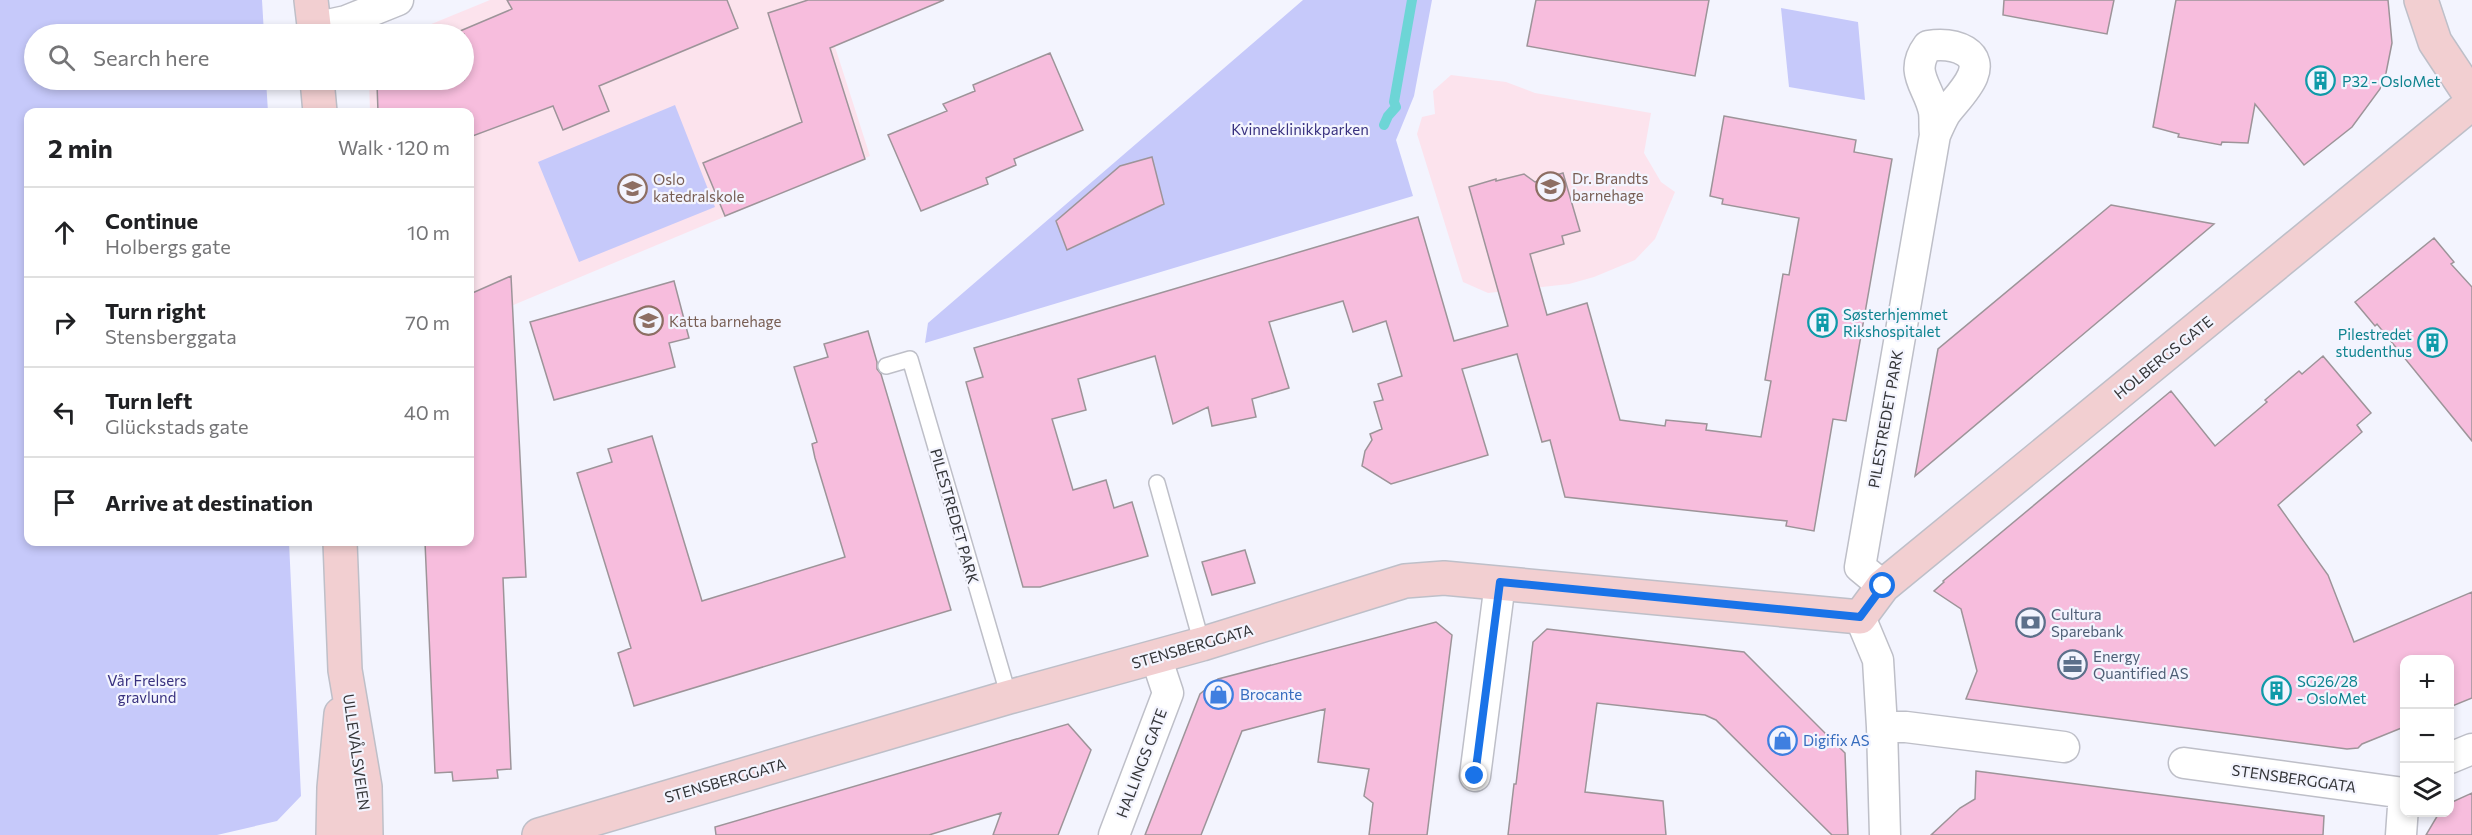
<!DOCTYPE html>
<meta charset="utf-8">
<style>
body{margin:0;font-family:Commissioner,sans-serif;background:#f6f6f6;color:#202124}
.controls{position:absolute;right:18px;bottom:18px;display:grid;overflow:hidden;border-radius:12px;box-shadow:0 3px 9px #0003}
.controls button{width:54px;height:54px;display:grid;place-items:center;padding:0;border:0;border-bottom:2px solid #e0e0e0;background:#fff;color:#202124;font:30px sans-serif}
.stop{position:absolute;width:18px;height:18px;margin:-14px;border:4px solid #1a73e8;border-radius:50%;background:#fff}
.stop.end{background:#1a73e8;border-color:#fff;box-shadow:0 2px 6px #0008}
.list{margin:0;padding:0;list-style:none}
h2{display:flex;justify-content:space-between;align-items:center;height:78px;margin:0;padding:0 24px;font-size:26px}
h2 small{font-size:20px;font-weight:400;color:#757577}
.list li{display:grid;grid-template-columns:39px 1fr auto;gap:18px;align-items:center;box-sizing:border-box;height:90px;padding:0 24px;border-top:2px solid #e0e0e0}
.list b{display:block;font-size:22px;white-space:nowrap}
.list p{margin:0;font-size:20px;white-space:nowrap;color:#757577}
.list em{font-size:20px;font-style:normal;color:#757577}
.icon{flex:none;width:33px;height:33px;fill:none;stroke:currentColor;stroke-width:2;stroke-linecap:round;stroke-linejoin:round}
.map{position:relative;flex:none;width:2472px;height:835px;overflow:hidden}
.search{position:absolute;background:#fff;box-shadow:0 3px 9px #0003;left:24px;top:24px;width:450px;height:66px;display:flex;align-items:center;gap:15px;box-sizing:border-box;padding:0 21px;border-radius:33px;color:#757577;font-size:22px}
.panel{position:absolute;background:#fff;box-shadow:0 3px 9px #0003;left:24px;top:108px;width:450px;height:438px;border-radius:12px}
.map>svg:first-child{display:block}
.education{fill:#fce3ed}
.green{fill:#c6c9fa}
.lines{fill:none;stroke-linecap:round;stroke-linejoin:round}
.stream{stroke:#6dd5d6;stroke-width:10}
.building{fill:#f7bddd;stroke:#9d9499;stroke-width:1.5}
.lane-casing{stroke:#bebfc8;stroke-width:18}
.street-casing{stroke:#bebfc8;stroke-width:33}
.secondary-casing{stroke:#bebfc8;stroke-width:36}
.lane{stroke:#fff;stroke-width:15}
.street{stroke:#fff;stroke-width:30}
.secondary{stroke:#f2cfd1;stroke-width:33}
.route{stroke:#1a73e8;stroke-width:8}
.labels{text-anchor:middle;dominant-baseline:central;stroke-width:4.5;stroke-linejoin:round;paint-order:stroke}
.culture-label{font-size:15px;fill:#0d838f;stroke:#f3f4fe;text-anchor:start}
.park-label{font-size:15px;fill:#38317f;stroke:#f3f4fe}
.education-label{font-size:15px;fill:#785e54;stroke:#f3f4fe;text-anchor:start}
.street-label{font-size:15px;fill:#343538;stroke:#f3f4fe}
.service-label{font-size:15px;fill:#4e5e75;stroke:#f3f4fe;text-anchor:start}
.shop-label{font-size:15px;fill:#366cbe;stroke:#f3f4fe;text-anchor:start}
</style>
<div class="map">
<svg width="2472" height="835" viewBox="0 0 2472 835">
<rect width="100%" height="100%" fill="#f3f4fe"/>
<!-- education -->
<path class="education" d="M 490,0 L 820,0 L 870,156 L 470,323 L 470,112 L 370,112 L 369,80 L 464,80 L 464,34 L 407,34 Z
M 1451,75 L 1506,82 L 1535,93 L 1651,113 L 1644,153 L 1661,182 L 1675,192 L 1655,239 L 1635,260 L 1594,277 L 1569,284 L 1488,293 L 1463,282 L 1417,134 L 1422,117 L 1435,114 L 1433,91 Z"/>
<!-- green -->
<path class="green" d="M 0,0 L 262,0 L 264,34 L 34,34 L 34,80 L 266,80 L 268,112 L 28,112 L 28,542 L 289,542 L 301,796 L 277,821 L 217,835 L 0,835 Z
M 1303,0 L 1432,0 L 1414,96 L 1396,140 L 1413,196 L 925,343 L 928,323 Z
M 1781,8 L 1858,22 L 1865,100 L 1789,87 Z
M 675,105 L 715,207 L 579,262 L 538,162 Z"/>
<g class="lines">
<!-- stream -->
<path class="stream" d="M 1384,125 L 1388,116 L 1396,107 L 1394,102 L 1412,0"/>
</g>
<!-- building -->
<path class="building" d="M 507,0 L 727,0 L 738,28 L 599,86 L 609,111 L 563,130 L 553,106 L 470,137 L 470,112 L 378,112 L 377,84 L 379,80 L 464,80 L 464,34 L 453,34 L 512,9 Z
M 808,0 L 944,0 L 830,48 L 865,159 L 725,216 L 703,163 L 802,122 L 768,13 Z
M 1536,0 L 1709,0 L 1695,76 L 1527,46 Z
M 2004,0 L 2114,0 L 2107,34 L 2003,15 Z
M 2176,0 L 2388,0 L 2392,43 L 2386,73 L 2380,89 L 2352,127 L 2304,165 L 2255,104 L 2248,143 L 2222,142 L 2221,145 L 2178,137 L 2179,134 L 2153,127 Z
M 1050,53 L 1083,130 L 1014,159 L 1016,165 L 986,178 L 988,184 L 921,211 L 888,135 L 947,111 L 943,104 L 975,91 L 973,85 Z
M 1724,116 L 1856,140 L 1854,152 L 1892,159 L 1846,421 L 1833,419 L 1814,531 L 1786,526 L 1787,521 L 1565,497 L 1550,440 L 1542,442 L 1517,354 L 1462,369 L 1488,455 L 1391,484 L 1362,466 L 1365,451 L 1372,440 L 1370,434 L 1382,429 L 1374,402 L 1383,400 L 1378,384 L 1402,376 L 1386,321 L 1353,332 L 1343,301 L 1269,322 L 1289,388 L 1252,399 L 1256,417 L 1212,426 L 1208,407 L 1173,424 L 1155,356 L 1078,379 L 1086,410 L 1052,419 L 1073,490 L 1106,480 L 1114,508 L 1132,502 L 1148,556 L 1040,587 L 1023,587 L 966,382 L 983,377 L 974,348 L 1418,217 L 1454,341 L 1508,326 L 1469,187 L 1496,179 L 1496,181 L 1524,174 L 1535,182 L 1563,173 L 1580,231 L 1562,236 L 1564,244 L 1530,254 L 1547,315 L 1587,303 L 1620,420 L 1665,426 L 1666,420 L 1707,424 L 1706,430 L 1761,437 L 1771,381 L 1765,380 L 1783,274 L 1789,275 L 1799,218 L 1722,204 L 1723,199 L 1710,196 Z
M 1152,157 L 1164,204 L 1067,250 L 1056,221 L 1120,166 Z
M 2111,205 L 2214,224 L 1915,476 L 1938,349 Z
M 2434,238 L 2454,262 L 2451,264 L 2472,287 L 2472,441 L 2377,324 L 2375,326 L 2355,302 Z
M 511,276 L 526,577 L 503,578 L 511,769 L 497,770 L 498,778 L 453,781 L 452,772 L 435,773 L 425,542 L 470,542 L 470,294 Z
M 674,281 L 689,338 L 669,343 L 675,367 L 554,400 L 530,322 Z
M 868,331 L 877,362 L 877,369 L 881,374 L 951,610 L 634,706 L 618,653 L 631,648 L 577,473 L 612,462 L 608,449 L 652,436 L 702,601 L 845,557 L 815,458 L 812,444 L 817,442 L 794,367 L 828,357 L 824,344 Z
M 2323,356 L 2371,413 L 2357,425 L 2362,432 L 2278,505 L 2328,575 L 2354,642 L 2472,592 L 2472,698 L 2450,707 L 2450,660 L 2404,660 L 2404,727 L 2362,744 L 2358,748 L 2347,749 L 1966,699 L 1977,671 L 1961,609 L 1934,591 L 1944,582 L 1943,581 L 2171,391 L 2215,446 L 2267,402 L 2265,400 L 2299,371 L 2302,374 Z
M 1245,550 L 1255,583 L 1212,595 L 1202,562 Z
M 1436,622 L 1452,635 L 1427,835 L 1369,835 L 1373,803 L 1364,796 L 1369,769 L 1318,762 L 1325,709 L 1242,731 L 1201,835 L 1145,835 L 1200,694 L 1218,679 Z
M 1547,629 L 1744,652 L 1845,753 L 1848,835 L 1832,835 L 1716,720 L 1705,715 L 1597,703 L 1585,792 L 1663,801 L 1666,835 L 1508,835 L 1514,784 L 1516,784 L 1533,642 Z
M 1068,724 L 1091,750 L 1058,835 L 993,835 L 1001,813 L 929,835 L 716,835 L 715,827 Z
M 1976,771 L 2324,816 L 2323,835 L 1931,835 L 1960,808 L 1975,799 Z
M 2472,793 L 2472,835 L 2426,835 L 2439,813 L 2450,813 L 2450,803 Z"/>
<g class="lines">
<defs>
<path id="lane" d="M 886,366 L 910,359 L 1009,697
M 1157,483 L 1202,644"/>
<path id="street" d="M 314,28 L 346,21 L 398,0
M 1883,586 L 1860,567 L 1935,135 C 1934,128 1935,119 1934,112 C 1929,86 1908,73 1928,46 C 1941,44 1953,44 1965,51 C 1992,68 1955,99 1945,114 C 1941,121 1938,128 1935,135
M 1860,617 L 1878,660 L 1882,727 L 1885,835
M 1882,727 L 1906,727 L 2064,747
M 2450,758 L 2472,749
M 2184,763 L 2404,793
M 1475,776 L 1500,583
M 1114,835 L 1168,693 L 1156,657
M 2401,835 L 2404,793"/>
<path id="secondary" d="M 311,0 L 315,34
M 2421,0 L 2435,42 L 2472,98
M 317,80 L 320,112
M 340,542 L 345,670 L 365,787 L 366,835
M 333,835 L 334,788 L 341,714
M 539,835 L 1009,697 L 1202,644 L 1405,581 L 1444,578 L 1860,617 L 1883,586 L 2472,103"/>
</defs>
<!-- lane casing -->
<use href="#lane" class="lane-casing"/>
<!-- street casing -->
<use href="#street" class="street-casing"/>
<!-- secondary casing -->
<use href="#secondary" class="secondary-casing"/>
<!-- lane -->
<use href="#lane" class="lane"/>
<!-- street -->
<use href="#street" class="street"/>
<!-- secondary -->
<use href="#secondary" class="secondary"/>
</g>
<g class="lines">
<!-- route -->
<path class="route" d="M 1475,776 L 1500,582 L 1860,617 L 1883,586"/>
</g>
<!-- icons -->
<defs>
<symbol id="building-ring" viewBox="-11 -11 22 22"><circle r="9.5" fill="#f3f4fe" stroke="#0f9aa8" stroke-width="1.5"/><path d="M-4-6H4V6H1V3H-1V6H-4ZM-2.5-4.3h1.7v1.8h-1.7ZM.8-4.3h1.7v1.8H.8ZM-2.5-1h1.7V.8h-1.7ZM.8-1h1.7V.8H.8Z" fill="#0f9aa8"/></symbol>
<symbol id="school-ring" viewBox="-11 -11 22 22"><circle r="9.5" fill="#f3f4fe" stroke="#8d6e63" stroke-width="1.5"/><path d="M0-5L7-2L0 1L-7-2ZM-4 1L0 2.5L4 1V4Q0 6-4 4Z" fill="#8d6e63"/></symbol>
<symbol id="bank-ring" viewBox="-11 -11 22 22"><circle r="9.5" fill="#f3f4fe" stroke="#5c6f8a" stroke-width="1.5"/><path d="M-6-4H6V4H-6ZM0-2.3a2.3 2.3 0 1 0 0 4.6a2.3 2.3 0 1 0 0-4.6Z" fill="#5c6f8a"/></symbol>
<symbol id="office-ring" viewBox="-11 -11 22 22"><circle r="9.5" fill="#f3f4fe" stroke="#5c6f8a" stroke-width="1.5"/><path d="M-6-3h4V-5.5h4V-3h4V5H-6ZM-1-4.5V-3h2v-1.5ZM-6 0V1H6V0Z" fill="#5c6f8a"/></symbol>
<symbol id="shop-ring" viewBox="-11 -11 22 22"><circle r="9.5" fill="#f3f4fe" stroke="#3f7fe0" stroke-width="1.5"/><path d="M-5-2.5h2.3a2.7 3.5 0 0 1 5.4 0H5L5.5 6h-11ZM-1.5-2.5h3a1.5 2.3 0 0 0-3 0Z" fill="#3f7fe0"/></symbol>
</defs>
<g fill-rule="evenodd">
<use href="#building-ring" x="2304" y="64" width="33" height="33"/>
<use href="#school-ring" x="1534" y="170" width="33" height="33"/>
<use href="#school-ring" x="616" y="172" width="33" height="33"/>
<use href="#school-ring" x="632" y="304" width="33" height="33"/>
<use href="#building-ring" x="1806" y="306" width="33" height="33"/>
<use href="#building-ring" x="2416" y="326" width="33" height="33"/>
<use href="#bank-ring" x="2014" y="606" width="33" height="33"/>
<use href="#office-ring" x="2056" y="648" width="33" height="33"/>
<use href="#building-ring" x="2260" y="674" width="33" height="33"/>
<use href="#shop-ring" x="1202" y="678" width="33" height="33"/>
<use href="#shop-ring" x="1766" y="724" width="33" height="33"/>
</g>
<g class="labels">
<!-- culture labels -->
<g class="culture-label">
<text x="2342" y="81">P32 - OsloMet</text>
<text x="1843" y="314">Søsterhjemmet<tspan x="1843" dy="17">Rikshospitalet</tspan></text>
<text x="2412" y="334" text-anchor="end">Pilestredet<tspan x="2412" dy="17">studenthus</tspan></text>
<text x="2297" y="681">SG26/28<tspan x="2297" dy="17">- OsloMet</tspan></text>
</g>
<!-- park labels -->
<g class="park-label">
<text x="1300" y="129">Kvinneklinikkparken</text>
<text x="147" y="680">Vår Frelsers<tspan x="147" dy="17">gravlund</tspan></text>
</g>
<!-- education labels -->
<g class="education-label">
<text x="1572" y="178">Dr. Brandts<tspan x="1572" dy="17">barnehage</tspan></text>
<text x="653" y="179">Oslo<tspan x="653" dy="17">katedralskole</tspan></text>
<text x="669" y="321">Katta barnehage</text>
</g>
<!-- street labels -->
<g class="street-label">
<text transform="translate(2163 357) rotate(-39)">HOLBERGS GATE</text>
<text transform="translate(1885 419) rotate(-80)">PILESTREDET PARK</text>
<text transform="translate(955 516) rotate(74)">PILESTREDET PARK</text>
<text transform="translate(1192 646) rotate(-16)">STENSBERGGATA</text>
<text transform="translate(357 752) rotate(82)">ULLEVÅLSVEIEN</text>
<text transform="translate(1141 763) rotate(-69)">HALLINGS GATE</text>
<text transform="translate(2294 778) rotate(8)">STENSBERGGATA</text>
<text transform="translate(725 780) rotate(-16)">STENSBERGGATA</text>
</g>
<!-- service labels -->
<g class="service-label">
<text x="2051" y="614">Cultura<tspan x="2051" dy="17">Sparebank</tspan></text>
<text x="2093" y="656">Energy<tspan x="2093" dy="17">Quantified AS</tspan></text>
</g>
<!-- shop labels -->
<g class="shop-label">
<text x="1240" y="694">Brocante</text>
<text x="1803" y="740">Digifix AS</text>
</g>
</g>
</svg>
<div class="controls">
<button>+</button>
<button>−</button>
<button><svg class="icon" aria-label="layers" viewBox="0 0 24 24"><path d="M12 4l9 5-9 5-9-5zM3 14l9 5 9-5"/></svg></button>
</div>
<div class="stop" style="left:1883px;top:586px"></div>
<div class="stop end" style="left:1475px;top:776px"></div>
<div class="search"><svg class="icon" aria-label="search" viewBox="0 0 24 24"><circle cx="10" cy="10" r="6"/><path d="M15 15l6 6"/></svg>Search here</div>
<section class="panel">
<h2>2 min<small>Walk · 120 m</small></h2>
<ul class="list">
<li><svg class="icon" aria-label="ahead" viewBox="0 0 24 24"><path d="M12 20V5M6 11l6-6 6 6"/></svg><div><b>Continue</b><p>Holbergs gate</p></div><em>10 m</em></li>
<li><svg class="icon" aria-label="right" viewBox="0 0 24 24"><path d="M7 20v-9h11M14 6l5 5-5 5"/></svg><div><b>Turn right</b><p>Stensberggata</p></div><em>70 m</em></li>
<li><svg class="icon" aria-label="left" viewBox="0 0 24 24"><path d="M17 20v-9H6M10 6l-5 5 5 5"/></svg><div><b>Turn left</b><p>Glückstads gate</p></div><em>40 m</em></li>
<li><svg class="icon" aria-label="arrive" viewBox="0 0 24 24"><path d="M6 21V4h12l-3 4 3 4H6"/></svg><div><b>Arrive at destination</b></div></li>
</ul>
</section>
</div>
